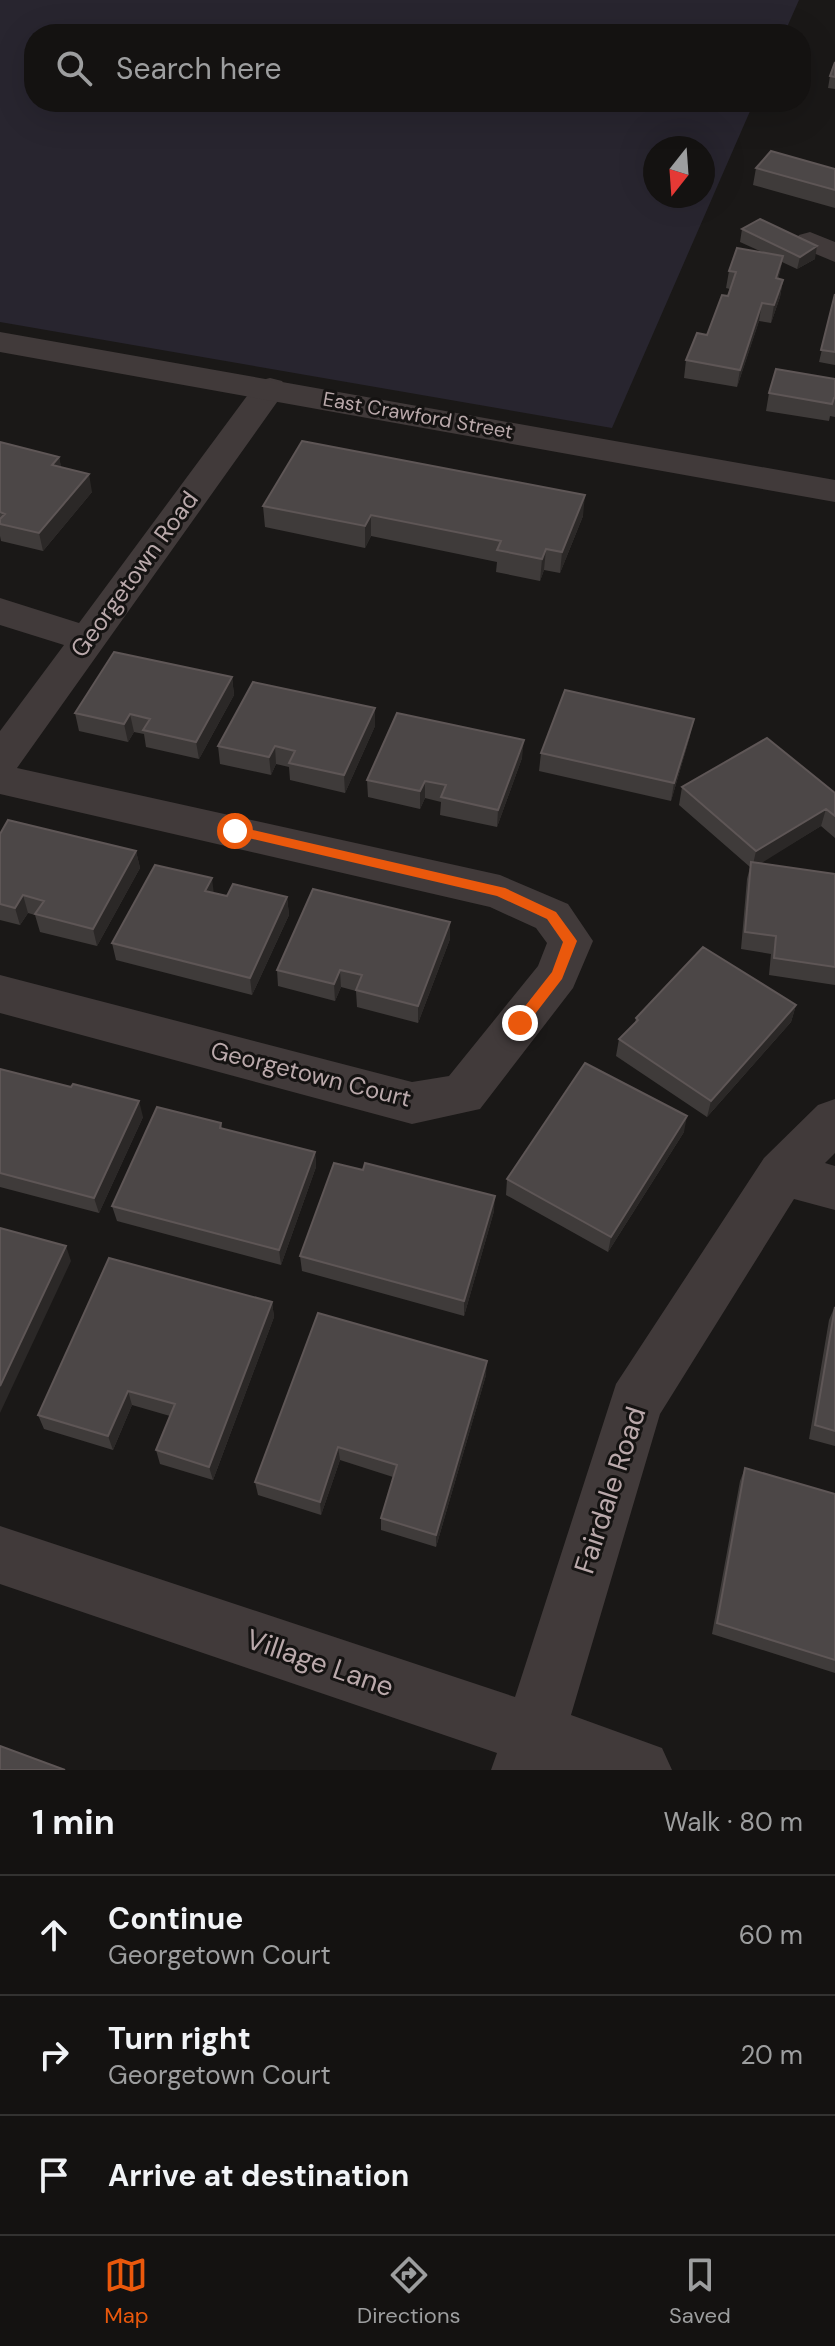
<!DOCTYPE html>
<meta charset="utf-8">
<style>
body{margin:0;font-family:"DM Sans",sans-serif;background:#21201f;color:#f1f3f6}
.compass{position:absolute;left:643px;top:136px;width:72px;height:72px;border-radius:50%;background:#141211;box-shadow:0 8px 32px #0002;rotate:197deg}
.stop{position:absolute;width:24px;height:24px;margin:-18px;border:6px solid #ea580c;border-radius:50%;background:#fff}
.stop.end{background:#ea580c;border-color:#fff;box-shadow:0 2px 8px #0008}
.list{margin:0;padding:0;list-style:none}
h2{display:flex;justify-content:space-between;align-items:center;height:104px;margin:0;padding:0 32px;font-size:34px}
h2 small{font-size:26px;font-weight:400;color:#9d9e9f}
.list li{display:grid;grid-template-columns:52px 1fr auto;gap:24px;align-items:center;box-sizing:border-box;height:120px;padding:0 32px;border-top:2px solid #333231}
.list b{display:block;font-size:30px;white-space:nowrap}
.list p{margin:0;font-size:26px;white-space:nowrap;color:#9d9e9f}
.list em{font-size:26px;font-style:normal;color:#9d9e9f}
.icon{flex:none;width:44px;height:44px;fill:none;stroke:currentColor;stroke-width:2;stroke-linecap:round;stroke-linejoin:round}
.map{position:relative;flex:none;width:835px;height:1770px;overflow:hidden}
.search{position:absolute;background:#141211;box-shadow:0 8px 32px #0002;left:24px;right:24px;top:24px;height:88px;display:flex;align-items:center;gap:20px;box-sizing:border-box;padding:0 28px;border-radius:32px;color:#9d9e9f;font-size:30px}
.sheet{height:464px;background:#141211}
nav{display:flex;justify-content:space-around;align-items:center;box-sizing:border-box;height:112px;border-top:2px solid #333231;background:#141211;font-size:22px;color:#9d9e9f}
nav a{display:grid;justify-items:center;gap:4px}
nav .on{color:#ea580c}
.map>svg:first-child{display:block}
.green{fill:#28252f;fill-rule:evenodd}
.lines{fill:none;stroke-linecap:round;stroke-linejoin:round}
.minor{fill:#413a3a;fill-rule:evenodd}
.tertiary{fill:#413a3a;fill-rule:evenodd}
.wall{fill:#3f3b3a}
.shaded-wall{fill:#2b2827}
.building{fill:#4c4747;stroke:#5e5656;stroke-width:2}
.route{fill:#ea580c}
.labels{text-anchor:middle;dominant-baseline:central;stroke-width:6;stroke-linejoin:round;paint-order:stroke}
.far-street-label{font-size:20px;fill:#baa9ab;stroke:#151312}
.street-label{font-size:24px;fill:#baa9ab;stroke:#151312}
.near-street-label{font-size:28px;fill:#baa9ab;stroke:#151312}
</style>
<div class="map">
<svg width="835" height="1770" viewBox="0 0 835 1770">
<rect width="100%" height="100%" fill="#1a1817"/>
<!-- green -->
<path class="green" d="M 0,0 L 799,0 L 784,34 L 34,34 L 34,102 L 754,102 L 612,428 L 0,322 ZM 655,148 L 703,148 L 703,196 L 655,196 Z"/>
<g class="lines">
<!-- minor -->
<path class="minor" d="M 810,232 L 835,242 L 835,262 L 799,247 L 795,241 L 799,235 Z
M 270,378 L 282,381 L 287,388 L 17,768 L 500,875 L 568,904 L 593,941 L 573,988 L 480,1109 L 412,1124 L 0,1013 L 0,975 L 412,1082 L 449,1076 L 538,966 L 547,943 L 536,928 L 490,907 L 0,794 L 0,731 L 64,645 L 0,625 L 0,598 L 79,623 L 258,381 Z
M 835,1099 L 835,1153 L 825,1163 L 835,1166 L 835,1210 L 794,1199 L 660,1414 L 571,1715 L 662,1748 L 672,1770 L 491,1770 L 497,1753 L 0,1584 L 0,1526 L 515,1697 L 616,1384 L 764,1158 L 818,1105 Z"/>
<!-- tertiary -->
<path class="tertiary" d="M 0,332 L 835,480 L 835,502 L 0,352 Z"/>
</g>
<!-- wall -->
<path class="wall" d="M 835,62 L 835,89 L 828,88 L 830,76 Z
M 756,168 L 835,169 L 835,208 L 753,185 Z
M 742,229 L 815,259 L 797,269 L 782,262 L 778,279 L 783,280 L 780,297 L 771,323 L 759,321 L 737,387 L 684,378 L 686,360 L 707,335 L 728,296 L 730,289 L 726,288 L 729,271 L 762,252 L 740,242 Z
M 835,294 L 835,365 L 819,362 Z
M 835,379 L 835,417 L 830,416 L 829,421 L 766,411 L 769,393 Z
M 0,442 L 59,457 L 61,468 L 92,492 L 43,551 L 1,541 L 0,536 Z
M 263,506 L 583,516 L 560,573 L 544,570 L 540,581 L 496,572 L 497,562 L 371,536 L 365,548 L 265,527 Z
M 232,677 L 234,695 L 199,759 L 146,747 L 144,734 L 134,732 L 128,742 L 79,731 L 75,713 Z
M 375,726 L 345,793 L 290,780 L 289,767 L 276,764 L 271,775 L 220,764 L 218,746 Z
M 690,736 L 671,801 L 539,771 L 541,753 Z
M 522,758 L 497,827 L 440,815 L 441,802 L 425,798 L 420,809 L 368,797 L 367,780 Z
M 682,787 L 835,793 L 835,838 L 821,826 L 760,863 L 835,874 L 835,985 L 769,975 L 771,954 L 741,949 L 747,879 L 750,867 L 679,805 Z
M 0,834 L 136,851 L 140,868 L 97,946 L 40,932 L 35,915 L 28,913 L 20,925 L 0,920 Z
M 214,893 L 227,896 L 287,897 L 289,915 L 252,995 L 116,960 L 112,943 Z
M 450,939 L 418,1023 L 357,1007 L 356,991 L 341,987 L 335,1001 L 278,986 L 277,970 Z
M 796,1005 L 791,1022 L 707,1117 L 616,1056 L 619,1039 L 635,1023 L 636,1018 Z
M 0,1069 L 71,1087 L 143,1117 L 99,1213 L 0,1187 Z
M 221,1123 L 222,1129 L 315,1152 L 316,1167 L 281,1265 L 117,1221 L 112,1206 Z
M 684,1132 L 608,1252 L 506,1195 L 507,1179 Z
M 363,1170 L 494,1211 L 464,1316 L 302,1271 L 300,1256 Z
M 272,1302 L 274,1317 L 213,1480 L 160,1464 L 156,1450 L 170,1416 L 132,1405 L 113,1450 L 44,1429 L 38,1415 Z
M 835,1306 L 835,1446 L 809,1439 L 829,1320 Z
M 486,1375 L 436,1547 L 381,1530 L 381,1518 L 393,1477 L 340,1460 L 321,1515 L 258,1495 L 255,1482 Z
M 745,1468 L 835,1494 L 835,1673 L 712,1634 L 740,1481 Z"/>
<!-- shaded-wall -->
<path class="shaded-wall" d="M 817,246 L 815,259 L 797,269 L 800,257 Z
M 783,256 L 780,273 L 773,296 L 776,278 Z
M 783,280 L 780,297 L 771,323 L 774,305 Z
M 762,303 L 759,321 L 737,387 L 740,370 Z
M 59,457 L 63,474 L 52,465 Z
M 89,474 L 92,492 L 43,551 L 39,533 Z
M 585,495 L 583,516 L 560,573 L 562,552 Z
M 371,515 L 371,536 L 365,548 L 365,526 Z
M 546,549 L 544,570 L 540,581 L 542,559 Z
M 232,677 L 234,695 L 199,759 L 196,742 Z
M 375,708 L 375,726 L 345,793 L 344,775 Z
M 130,714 L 134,732 L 128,742 L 124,724 Z
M 694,719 L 690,736 L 671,801 L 674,783 Z
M 524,740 L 522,758 L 497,827 L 498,810 Z
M 275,746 L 276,764 L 271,775 L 269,757 Z
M 425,781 L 425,798 L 420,809 L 420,791 Z
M 826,809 L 821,826 L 752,869 L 756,851 Z
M 136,851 L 140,868 L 97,946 L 93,929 Z
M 212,878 L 214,895 L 205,891 Z
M 23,895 L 28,913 L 20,925 L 15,908 Z
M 287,897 L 289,915 L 252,995 L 250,978 Z
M 450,922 L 450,939 L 418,1023 L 418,1006 Z
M 340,970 L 341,987 L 335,1001 L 334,984 Z
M 796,1005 L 791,1022 L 707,1117 L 711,1101 Z
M 139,1101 L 143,1117 L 99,1213 L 94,1198 Z
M 687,1116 L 684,1132 L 608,1252 L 611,1237 Z
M 315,1152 L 316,1167 L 281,1265 L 279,1250 Z
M 495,1196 L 494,1211 L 464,1316 L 464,1301 Z
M 66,1246 L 71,1261 L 0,1413 L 0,1386 Z
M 272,1302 L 274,1317 L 213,1480 L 209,1467 Z
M 487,1361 L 486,1375 L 436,1547 L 436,1535 Z
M 128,1391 L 132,1405 L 113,1450 L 108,1436 Z
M 338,1447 L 340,1460 L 321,1515 L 320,1502 Z"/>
<!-- building -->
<path class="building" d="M 835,62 L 835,77 L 830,76 Z
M 771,151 L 835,169 L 835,190 L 756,168 Z
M 760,219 L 817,246 L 800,257 L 742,229 Z
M 737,248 L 783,256 L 776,278 L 783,280 L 774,305 L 762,303 L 740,370 L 686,360 L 697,333 L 707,335 L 722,295 L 728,296 L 736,272 L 729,271 Z
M 835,294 L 835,352 L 821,350 Z
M 776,369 L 835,379 L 835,398 L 834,398 L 832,404 L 769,393 Z
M 302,441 L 585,495 L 562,552 L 546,549 L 542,559 L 497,550 L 501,541 L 371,515 L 365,526 L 263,506 Z
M 0,442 L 59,457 L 52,465 L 89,474 L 39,533 L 0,524 L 0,519 L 5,514 L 0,512 Z
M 114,652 L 232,677 L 196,742 L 143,730 L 150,719 L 130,714 L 124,724 L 75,713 Z
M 253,682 L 375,708 L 344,775 L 289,763 L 295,751 L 275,746 L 269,757 L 218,746 Z
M 565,690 L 694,719 L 674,783 L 541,753 Z
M 397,713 L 524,740 L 498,810 L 441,797 L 446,785 L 425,781 L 420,791 L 367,780 Z
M 767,738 L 835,793 L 835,816 L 826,809 L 756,851 L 682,787 Z
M 8,820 L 136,851 L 93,929 L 35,914 L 44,901 L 23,895 L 15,908 L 0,904 L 0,834 Z
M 751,862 L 835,874 L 835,967 L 774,958 L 776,936 L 745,932 Z
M 155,865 L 212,878 L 205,891 L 227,896 L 233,884 L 287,897 L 250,978 L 112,943 Z
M 313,889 L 450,922 L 418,1006 L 356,990 L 362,975 L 340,970 L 334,984 L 277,970 Z
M 703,947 L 796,1005 L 711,1101 L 619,1039 L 638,1020 L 636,1018 Z
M 585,1063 L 687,1116 L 611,1237 L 507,1179 Z
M 0,1069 L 71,1087 L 73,1084 L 139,1101 L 94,1198 L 0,1173 Z
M 157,1107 L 221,1123 L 220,1128 L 315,1152 L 279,1250 L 112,1206 Z
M 334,1163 L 363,1170 L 365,1163 L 495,1196 L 464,1301 L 300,1256 Z
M 0,1228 L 66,1246 L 0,1386 Z
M 109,1258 L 272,1302 L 209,1467 L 156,1450 L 175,1404 L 128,1391 L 108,1436 L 38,1415 Z
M 835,1307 L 835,1431 L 815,1425 Z
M 318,1313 L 487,1361 L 436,1535 L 381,1518 L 397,1465 L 338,1447 L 320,1502 L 255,1482 Z
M 745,1468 L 835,1494 L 835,1660 L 717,1623 Z
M 0,1746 L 65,1770 L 0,1770 Z"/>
<!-- route -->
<path class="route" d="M 235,826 L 505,888 L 556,912 L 575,938 L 577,941 L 562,979 L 525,1027 L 515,1027 L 515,1019 L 552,972 L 563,942 L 547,919 L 497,896 L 231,834 L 229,831 Z"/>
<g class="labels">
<!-- far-street labels -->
<g class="far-street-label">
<text transform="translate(418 415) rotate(10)">East Crawford Street</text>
</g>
<!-- street labels -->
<g class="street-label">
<text transform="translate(134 574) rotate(-54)">Georgetown Road</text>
<text transform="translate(311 1074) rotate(14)">Georgetown Court</text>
</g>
<!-- near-street labels -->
<g class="near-street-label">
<text transform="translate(610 1490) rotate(-72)">Fairdale Road</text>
<text transform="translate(320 1663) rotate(19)">Village Lane</text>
</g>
</g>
</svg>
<svg class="compass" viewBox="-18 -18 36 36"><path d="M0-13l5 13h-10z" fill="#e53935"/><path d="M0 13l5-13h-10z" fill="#9d9e9f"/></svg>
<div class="stop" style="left:235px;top:831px"></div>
<div class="stop end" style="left:520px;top:1023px"></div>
<div class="search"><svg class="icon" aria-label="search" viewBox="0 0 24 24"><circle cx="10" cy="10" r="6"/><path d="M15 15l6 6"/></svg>Search here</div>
</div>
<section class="sheet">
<h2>1 min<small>Walk · 80 m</small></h2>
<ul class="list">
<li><svg class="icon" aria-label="ahead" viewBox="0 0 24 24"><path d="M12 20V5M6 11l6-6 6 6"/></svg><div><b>Continue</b><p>Georgetown Court</p></div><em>60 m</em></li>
<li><svg class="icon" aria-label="right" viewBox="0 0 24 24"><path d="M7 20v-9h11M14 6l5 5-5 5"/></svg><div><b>Turn right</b><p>Georgetown Court</p></div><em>20 m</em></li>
<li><svg class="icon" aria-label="arrive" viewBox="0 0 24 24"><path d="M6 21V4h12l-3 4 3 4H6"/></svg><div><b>Arrive at destination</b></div></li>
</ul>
</section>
<nav>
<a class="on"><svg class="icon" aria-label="map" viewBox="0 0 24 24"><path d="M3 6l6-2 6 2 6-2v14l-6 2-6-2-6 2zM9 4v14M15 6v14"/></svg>Map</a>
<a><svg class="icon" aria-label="directions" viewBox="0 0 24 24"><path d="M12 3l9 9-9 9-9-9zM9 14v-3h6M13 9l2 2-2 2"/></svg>Directions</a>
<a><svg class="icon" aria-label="saved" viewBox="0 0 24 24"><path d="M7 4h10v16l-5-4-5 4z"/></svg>Saved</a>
</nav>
